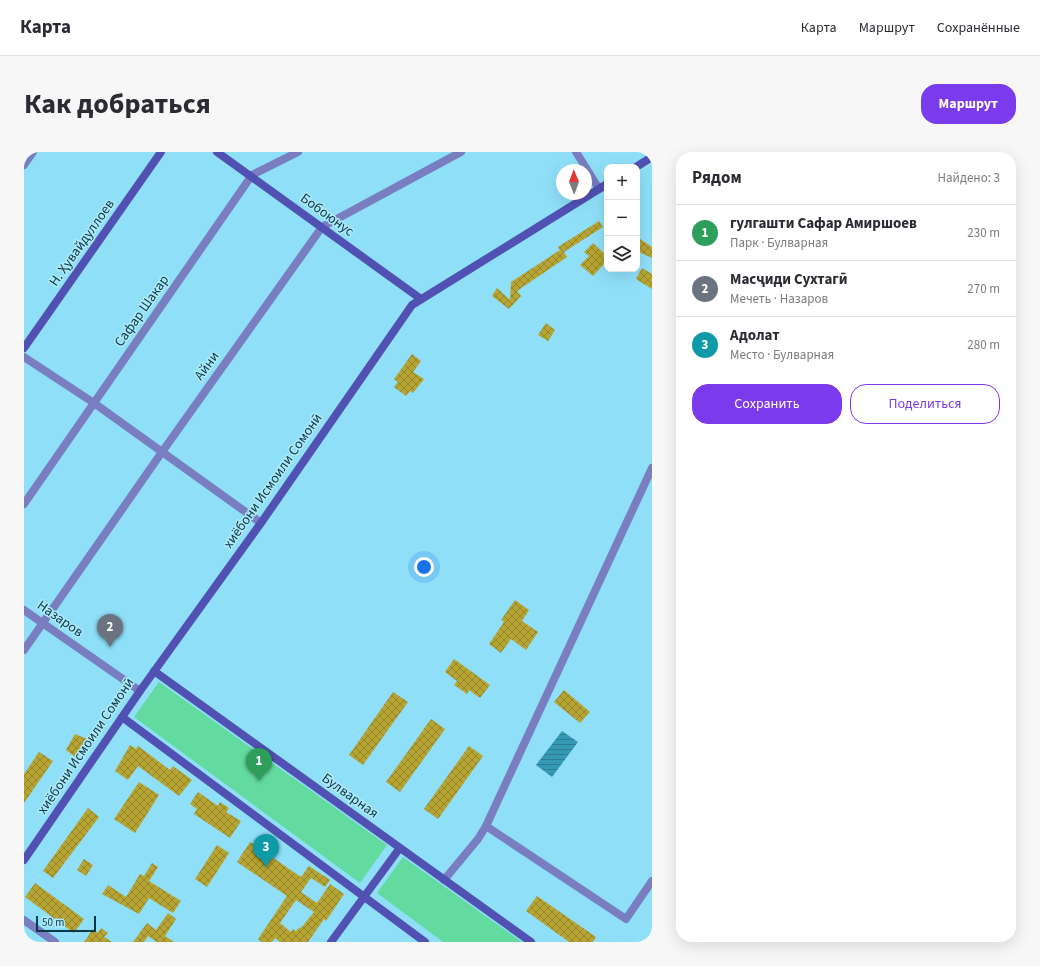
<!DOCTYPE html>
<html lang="ru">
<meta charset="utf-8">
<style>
body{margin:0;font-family:"Source Sans 3",sans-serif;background:#f7f7f7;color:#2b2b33}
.controls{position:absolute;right:12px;top:12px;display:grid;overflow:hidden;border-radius:8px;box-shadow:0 4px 16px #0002}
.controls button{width:36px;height:36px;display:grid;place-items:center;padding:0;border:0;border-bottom:1px solid #e1e1e2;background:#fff;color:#2b2b33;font:20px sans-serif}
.compass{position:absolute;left:532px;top:12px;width:36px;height:36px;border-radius:50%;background:#fff;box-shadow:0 4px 16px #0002;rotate:359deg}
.scale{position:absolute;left:12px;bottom:10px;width:60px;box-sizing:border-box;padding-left:4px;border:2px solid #083945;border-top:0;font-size:11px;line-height:14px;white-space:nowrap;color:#083945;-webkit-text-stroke:3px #afe9fb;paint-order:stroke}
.you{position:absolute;left:400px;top:415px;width:14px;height:14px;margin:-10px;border:3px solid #fff;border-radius:50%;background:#1a73e8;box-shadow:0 0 0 6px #1a73e833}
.badge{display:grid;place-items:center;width:26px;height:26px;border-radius:50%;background:#7c3aed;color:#fff;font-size:13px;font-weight:700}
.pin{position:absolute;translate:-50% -33px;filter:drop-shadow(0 1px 2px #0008)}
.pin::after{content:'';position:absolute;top:21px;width:14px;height:12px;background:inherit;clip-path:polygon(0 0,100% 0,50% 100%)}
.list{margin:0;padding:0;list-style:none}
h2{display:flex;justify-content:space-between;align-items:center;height:52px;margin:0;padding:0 16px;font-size:17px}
h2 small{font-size:13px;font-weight:400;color:#7c7c81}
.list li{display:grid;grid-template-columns:26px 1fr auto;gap:12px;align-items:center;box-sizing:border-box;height:56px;padding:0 16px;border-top:1px solid #e1e1e2}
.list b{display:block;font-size:15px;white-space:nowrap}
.list p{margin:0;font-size:13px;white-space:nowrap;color:#7c7c81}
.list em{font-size:13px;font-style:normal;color:#7c7c81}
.actions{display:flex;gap:8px;padding:12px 16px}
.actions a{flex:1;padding:9px 0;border:1px solid #7c3aed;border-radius:16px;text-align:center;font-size:14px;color:#7c3aed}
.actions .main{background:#7c3aed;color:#fff}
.icon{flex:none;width:22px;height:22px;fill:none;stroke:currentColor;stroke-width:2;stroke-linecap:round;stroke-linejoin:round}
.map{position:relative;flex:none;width:628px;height:790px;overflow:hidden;border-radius:16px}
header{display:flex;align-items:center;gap:24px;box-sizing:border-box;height:56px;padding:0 20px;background:#fff;border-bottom:1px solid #e1e1e2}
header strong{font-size:19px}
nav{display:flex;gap:22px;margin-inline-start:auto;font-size:14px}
.intro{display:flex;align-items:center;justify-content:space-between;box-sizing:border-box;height:96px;padding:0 24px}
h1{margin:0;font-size:28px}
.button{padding:10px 18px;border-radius:16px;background:#7c3aed;color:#fff;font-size:14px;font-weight:700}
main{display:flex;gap:24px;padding:0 24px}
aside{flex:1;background:#fff;border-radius:16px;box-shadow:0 4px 16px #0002}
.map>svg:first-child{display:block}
.park{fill:#63da9f}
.water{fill:url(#water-rules)}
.building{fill:url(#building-cross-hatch);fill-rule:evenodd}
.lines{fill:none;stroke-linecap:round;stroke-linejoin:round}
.street{stroke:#787ec0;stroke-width:8}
.secondary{stroke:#5151b3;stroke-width:8}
.labels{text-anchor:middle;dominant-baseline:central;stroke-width:3;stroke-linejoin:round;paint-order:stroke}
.street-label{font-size:14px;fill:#083945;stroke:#afe9fb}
</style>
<header>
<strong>Карта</strong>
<nav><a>Карта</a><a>Маршрут</a><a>Сохранённые</a></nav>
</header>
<div class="intro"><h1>Как добраться</h1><a class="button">Маршрут</a></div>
<main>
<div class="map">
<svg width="628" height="790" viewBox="0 0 628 790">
<defs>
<pattern id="water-rules" width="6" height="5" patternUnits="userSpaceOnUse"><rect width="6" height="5" fill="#3599b3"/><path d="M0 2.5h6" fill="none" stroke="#2b7e93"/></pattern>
<pattern id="building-cross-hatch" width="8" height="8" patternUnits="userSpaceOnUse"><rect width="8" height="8" fill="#b7a433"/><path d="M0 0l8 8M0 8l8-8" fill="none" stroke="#93872d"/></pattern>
</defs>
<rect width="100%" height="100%" fill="#8fdff8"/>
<!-- park -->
<path class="park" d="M 135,530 L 363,693 L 336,731 L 110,565 Z
M 379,705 L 498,790 L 419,790 L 353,741 Z"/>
<!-- water -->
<path class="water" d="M 538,579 L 554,590 L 528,625 L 512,613 Z"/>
<!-- building -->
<path class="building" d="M 575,69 L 579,75 L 540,100 L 543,105 L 493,139 L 497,144 L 485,157 L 468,144 L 473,136 L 486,148 L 487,130 L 536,98 L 534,95 Z
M 613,85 L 628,95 L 628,106 L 613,99 Z
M 569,91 L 583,104 L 583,109 L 569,124 L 556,113 L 565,104 L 560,100 Z
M 618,116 L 628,122 L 628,137 L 612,127 Z
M 522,171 L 531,178 L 524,189 L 514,183 Z
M 388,202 L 397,209 L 389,220 L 400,227 L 389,241 L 386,239 L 382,244 L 370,235 L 374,230 L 370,227 Z
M 491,448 L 505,458 L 498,469 L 514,480 L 502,498 L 487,487 L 477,501 L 465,492 L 480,470 L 477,468 Z
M 430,507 L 466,533 L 456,546 L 445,538 L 443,542 L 430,533 L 433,529 L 421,520 Z
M 540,538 L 566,560 L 556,571 L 530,550 Z
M 369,540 L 384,550 L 339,613 L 325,603 Z
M 407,567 L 421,577 L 376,640 L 362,630 Z
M 51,582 L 63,587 L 51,605 L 42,598 Z
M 106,593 L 112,597 L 114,594 L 146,618 L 149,614 L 168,628 L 155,644 L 114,614 L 104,628 L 91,619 Z
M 445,594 L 459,604 L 414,667 L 400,657 Z
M 15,600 L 29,609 L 0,651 L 0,622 Z
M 115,630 L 135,643 L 111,681 L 90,667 Z
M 174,640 L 194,654 L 196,650 L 205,656 L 202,660 L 217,669 L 206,686 L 170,662 L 173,657 L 166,652 Z
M 64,656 L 75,665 L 29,726 L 19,719 Z
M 226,690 L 277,725 L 285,714 L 306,728 L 301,735 L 287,726 L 277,740 L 293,751 L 306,732 L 320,742 L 302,769 L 300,767 L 284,790 L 256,790 L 251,786 L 248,790 L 238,790 L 234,787 L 263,744 L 213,710 ZM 272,748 L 290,760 L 277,776 L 276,775 L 272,779 L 269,777 L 267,780 L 256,771 Z
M 193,693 L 205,701 L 183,735 L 171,727 Z
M 60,707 L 69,713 L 62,724 L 53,718 Z
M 128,711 L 134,715 L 125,729 L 157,749 L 149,761 L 125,746 L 115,762 L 78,742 L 84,733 L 102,745 L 116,722 L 120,724 Z
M 11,731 L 60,767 L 50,781 L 1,745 Z
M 513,744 L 572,785 L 569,790 L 545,790 L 502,759 Z
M 144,761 L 152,767 L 141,784 L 150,790 L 133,790 L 124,784 L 120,790 L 109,790 L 123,771 L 132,778 Z
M 77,776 L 84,781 L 80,785 L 88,790 L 60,790 L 69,777 L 74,781 Z"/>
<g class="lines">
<!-- street -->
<path class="street" d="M 552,0 L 575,37
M 0,13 L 9,0
M 0,205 L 70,251 L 237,371
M 0,352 L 228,23 L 274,0
M 0,458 L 116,539
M 0,498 L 138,300 L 298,75 L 437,0
M 462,674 L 602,767 L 628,729
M 420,728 L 454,687 L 462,674 L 628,316
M 0,768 L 31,790"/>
<!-- secondary -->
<path class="secondary" d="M 193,0 L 397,147
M 612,15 L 628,5
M 0,196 L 137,0
M 130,519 L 507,790
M 98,565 L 401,790
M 0,708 L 116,539 L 237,371 L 388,153 L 583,32
M 307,790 L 375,697"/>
</g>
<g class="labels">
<!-- street labels -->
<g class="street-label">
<text transform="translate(303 63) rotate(36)">Бобоюнус</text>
<text transform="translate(58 91) rotate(-55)">Н. Ҳувайдуллоев</text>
<text transform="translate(118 159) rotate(-55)">Сафар Шакар</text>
<text transform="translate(183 214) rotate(-54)">Айни</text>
<text transform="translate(249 329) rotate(-55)">хиёбони Исмоили Сомонӣ</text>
<text transform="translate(36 467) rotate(35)">Назаров</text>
<text transform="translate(62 594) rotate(-56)">хиёбони Исмоили Сомонӣ</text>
<text transform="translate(326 644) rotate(36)">Булварная</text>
</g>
</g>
</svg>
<div class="controls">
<button>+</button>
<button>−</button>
<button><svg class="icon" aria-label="layers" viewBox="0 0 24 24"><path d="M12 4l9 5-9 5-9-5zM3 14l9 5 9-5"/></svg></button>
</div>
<svg class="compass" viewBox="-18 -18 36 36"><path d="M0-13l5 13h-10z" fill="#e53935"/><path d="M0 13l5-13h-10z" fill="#7c7c81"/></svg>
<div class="scale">50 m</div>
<div class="you"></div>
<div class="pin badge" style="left:235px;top:629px;background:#2e9e5b">1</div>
<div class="pin badge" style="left:86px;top:495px;background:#6b7280">2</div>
<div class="pin badge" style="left:242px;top:715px;background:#0f9aa8">3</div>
</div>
<aside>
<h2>Рядом<small>Найдено: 3</small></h2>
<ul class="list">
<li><span class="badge" style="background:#2e9e5b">1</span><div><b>гулгашти Сафар Амиршоев</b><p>Парк · Булварная</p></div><em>230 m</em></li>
<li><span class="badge" style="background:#6b7280">2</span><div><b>Масҷиди Сухтагӣ</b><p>Мечеть · Назаров</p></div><em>270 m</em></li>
<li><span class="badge" style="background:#0f9aa8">3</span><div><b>Адолат</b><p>Место · Булварная</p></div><em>280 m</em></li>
</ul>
<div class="actions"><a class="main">Сохранить</a><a>Поделиться</a></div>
</aside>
</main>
